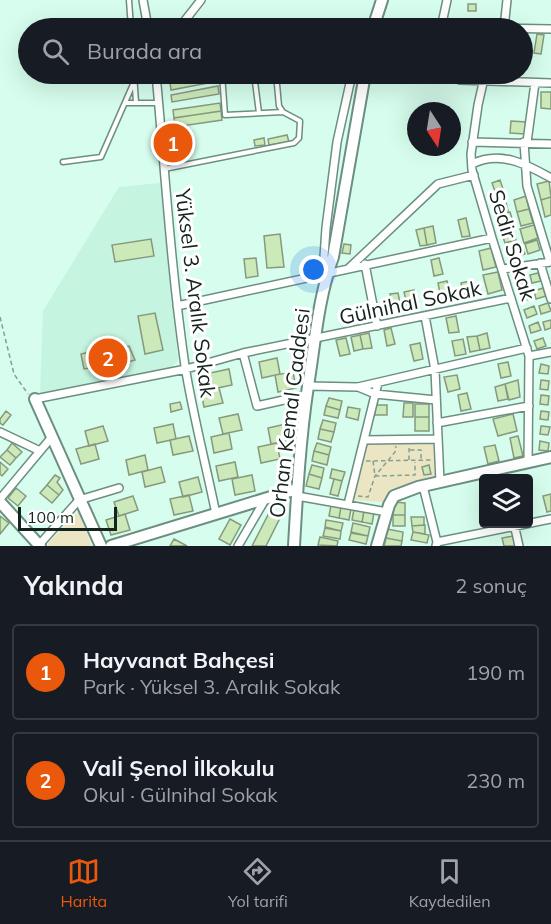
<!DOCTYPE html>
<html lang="tr">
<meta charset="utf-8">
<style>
body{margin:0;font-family:Mulish,sans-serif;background:#20242c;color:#f1f3f6}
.controls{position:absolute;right:18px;bottom:18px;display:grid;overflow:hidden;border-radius:6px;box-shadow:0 6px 24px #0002}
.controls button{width:54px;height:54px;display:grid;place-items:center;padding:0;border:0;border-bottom:2px solid #363941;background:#171b24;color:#f1f3f6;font:30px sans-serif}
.compass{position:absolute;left:407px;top:102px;width:54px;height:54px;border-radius:50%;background:#171b24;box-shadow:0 6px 24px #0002;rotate:168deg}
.scale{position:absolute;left:18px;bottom:15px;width:99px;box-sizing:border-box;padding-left:6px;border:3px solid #15231e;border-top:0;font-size:16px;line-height:21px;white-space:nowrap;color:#15231e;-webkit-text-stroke:4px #fff;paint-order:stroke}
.you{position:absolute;left:314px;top:270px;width:21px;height:21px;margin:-15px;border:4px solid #fff;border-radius:50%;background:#1a73e8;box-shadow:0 0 0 9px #1a73e833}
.badge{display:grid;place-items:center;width:39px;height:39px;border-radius:50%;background:#ea580c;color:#fff;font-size:20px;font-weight:700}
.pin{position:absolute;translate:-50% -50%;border:3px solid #fff;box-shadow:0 2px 6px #0006}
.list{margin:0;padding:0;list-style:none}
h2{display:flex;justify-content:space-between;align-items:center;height:78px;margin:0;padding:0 24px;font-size:26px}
h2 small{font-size:20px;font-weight:400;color:#9ea1a6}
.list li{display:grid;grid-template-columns:39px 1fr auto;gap:18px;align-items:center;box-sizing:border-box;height:96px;margin:0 12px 12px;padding:0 12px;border:2px solid #363941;border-radius:6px}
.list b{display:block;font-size:22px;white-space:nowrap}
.list p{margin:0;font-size:20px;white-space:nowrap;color:#9ea1a6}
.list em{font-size:20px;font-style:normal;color:#9ea1a6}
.icon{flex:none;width:33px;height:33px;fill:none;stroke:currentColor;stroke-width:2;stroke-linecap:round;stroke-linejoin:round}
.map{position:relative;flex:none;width:551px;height:546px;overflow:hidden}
.search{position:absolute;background:#171b24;box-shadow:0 6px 24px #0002;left:18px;right:18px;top:18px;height:66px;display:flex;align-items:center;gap:15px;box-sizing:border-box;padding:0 21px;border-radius:33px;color:#9ea1a6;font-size:22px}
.sheet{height:294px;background:#171b24}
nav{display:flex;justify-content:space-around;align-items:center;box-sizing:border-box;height:84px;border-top:2px solid #363941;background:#171b24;font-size:16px;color:#9ea1a6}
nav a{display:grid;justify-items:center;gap:3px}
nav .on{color:#ea580c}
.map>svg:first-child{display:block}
.built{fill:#c5f4e0}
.green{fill:#ebe5c4}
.building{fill:#cce9ba;stroke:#87997d;stroke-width:1.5}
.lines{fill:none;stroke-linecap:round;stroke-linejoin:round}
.lane-casing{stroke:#6c8f81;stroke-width:7}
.street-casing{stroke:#6c8f81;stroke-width:10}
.secondary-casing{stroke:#6c8f81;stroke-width:14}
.path{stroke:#83a094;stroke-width:1.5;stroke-dasharray:4.5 3;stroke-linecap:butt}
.lane{stroke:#fff;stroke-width:4}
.street{stroke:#fff;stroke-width:7}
.secondary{stroke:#fff;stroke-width:10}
.labels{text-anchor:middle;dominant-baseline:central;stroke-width:6;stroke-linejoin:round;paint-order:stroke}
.street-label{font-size:21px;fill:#15231e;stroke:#fff}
</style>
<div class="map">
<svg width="551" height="546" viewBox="0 0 551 546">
<rect width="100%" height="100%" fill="#d6fded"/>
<!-- built -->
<path class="built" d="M 160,183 L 178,360 L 171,368 L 40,396 L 43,311 L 119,187 Z"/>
<!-- green -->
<path class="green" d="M 433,442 L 435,478 L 391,489 L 382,502 L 353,500 L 366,443 Z
M 78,512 L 92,546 L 48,546 L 47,544 Z"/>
<!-- building -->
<path class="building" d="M 468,4 L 476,4 L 476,11 L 468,11 Z
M 537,34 L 544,35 L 541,54 L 534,53 Z
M 171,74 L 202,74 L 172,79 Z
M 218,74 L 219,81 L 171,90 L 170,82 Z
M 218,86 L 219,94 L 172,102 L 171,95 Z
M 541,92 L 551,92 L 551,109 L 541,108 Z
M 220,103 L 221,111 L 174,118 L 173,110 Z
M 221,111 L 222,120 L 175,127 L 174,118 Z
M 511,121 L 526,122 L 525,134 L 510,133 Z
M 287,135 L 289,142 L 269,145 L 268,139 Z
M 264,138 L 265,145 L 255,146 L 254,140 Z
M 500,180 L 505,195 L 497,197 L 492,183 Z
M 549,181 L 551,197 L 541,200 L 537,184 Z
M 526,196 L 529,209 L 517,212 L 514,200 Z
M 551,197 L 551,215 L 545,217 L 541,200 Z
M 505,198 L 508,211 L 497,214 L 493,201 Z
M 529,209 L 533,223 L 521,226 L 517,212 Z
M 510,212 L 514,225 L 501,229 L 497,216 Z
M 466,218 L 470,236 L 462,237 L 458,220 Z
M 534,225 L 538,238 L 524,243 L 520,229 Z
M 433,226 L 436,243 L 427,245 L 424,228 Z
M 424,228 L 427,245 L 420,246 L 416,230 Z
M 513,228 L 516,240 L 505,243 L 501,231 Z
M 280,234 L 284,267 L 267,268 L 264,236 Z
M 151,239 L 154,256 L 115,262 L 112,245 Z
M 537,240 L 540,250 L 528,254 L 525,244 Z
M 521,243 L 525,254 L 510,259 L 507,247 Z
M 344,244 L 351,245 L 350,254 L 342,253 Z
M 491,248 L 496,267 L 483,270 L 479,251 Z
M 256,258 L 258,276 L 246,278 L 244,259 Z
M 439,258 L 443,274 L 434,276 L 431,260 Z
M 498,272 L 502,290 L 488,294 L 483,275 Z
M 538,273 L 541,281 L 532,283 L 530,275 Z
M 525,274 L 528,282 L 518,285 L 515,277 Z
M 447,281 L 451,302 L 442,304 L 438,283 Z
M 470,281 L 473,297 L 465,299 L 461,283 Z
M 543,288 L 546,296 L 536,299 L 534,291 Z
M 414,290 L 417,306 L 408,308 L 404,292 Z
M 529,290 L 532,298 L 523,301 L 520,293 Z
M 398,293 L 401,308 L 393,310 L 390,294 Z
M 548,303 L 551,311 L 541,314 L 539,306 Z
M 534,306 L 537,314 L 527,318 L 524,310 Z
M 155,313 L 163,350 L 145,354 L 138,316 Z
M 456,316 L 459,332 L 449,333 L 446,318 Z
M 551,320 L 551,328 L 545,330 L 543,322 Z
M 538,322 L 541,330 L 531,333 L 529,326 Z
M 391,328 L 395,344 L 387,346 L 384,330 Z
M 369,333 L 372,348 L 363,349 L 360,335 Z
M 487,333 L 490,348 L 480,350 L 477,336 Z
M 360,335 L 363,349 L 354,351 L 351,337 Z
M 477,336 L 480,350 L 470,352 L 467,337 Z
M 346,338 L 350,354 L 340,356 L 336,340 Z
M 543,338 L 546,346 L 537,349 L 534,341 Z
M 463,339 L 466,354 L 455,356 L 452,341 Z
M 420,343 L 423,359 L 414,361 L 410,345 Z
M 129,346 L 135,360 L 104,369 L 102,363 L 99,364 L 100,366 L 84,369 L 81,354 L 102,349 L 103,352 Z
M 277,358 L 280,374 L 262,378 L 259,362 Z
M 508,362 L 511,376 L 501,378 L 498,364 Z
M 541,364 L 549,366 L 548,374 L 539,373 Z
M 229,369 L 232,385 L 213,389 L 210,373 Z
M 293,372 L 296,388 L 278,392 L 275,375 Z
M 457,375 L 460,389 L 448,392 L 444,377 Z
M 518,380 L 520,397 L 509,400 L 505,384 Z
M 541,380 L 549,381 L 548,390 L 540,389 Z
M 505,384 L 508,399 L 498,401 L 495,387 Z
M 219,388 L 223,403 L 204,407 L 201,392 Z
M 467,393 L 471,409 L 461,411 L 458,395 Z
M 541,395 L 549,396 L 548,405 L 540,404 Z
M 329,398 L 342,401 L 340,410 L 326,406 Z
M 180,402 L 182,409 L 171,412 L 170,404 Z
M 404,403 L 413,403 L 413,417 L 403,417 Z
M 415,404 L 429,404 L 429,417 L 415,417 Z
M 374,405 L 387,405 L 387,415 L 375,415 Z
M 326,406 L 340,410 L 338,418 L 324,415 Z
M 348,407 L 360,409 L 358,420 L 346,417 Z
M 6,411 L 11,415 L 3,425 L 0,423 L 0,419 Z
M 541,411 L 549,412 L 548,420 L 540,419 Z
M 238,414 L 242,430 L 223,434 L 219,418 Z
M 513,414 L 517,431 L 498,436 L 493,419 Z
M 415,417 L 429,417 L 429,431 L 415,431 Z
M 323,420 L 336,423 L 334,432 L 320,429 Z
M 173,424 L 176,439 L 157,443 L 154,428 Z
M 286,424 L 289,440 L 271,444 L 268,428 Z
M 103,426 L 108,441 L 89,446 L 85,431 Z
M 541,426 L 550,427 L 548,435 L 540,434 Z
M 320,429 L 334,432 L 331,442 L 318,439 Z
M 229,433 L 232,449 L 214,453 L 211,437 Z
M 189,436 L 193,451 L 173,455 L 170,440 Z
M 518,436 L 523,456 L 514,458 L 510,438 Z
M 540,441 L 549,443 L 548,451 L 539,450 Z
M 12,443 L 22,452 L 16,458 L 7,450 Z
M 277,443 L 280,459 L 261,463 L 258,447 Z
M 317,443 L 331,447 L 329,455 L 314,451 Z
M 95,444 L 99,459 L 81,464 L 76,449 Z
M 495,445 L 499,461 L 488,464 L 484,447 Z
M 7,450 L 16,458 L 10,465 L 0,457 Z
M 314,451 L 329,455 L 327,465 L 312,461 Z
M 145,455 L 148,470 L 129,475 L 126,460 Z
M 0,462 L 8,469 L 2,476 L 0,474 Z
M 235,462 L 238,477 L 219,481 L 216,466 Z
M 312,465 L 324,468 L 322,478 L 309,474 Z
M 429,465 L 431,474 L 424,475 L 422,467 Z
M 161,467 L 165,482 L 145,487 L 142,472 Z
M 332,469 L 345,472 L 342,481 L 330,478 Z
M 309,474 L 322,478 L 319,489 L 306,486 Z
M 55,475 L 60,478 L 57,482 L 63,490 L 59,495 L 47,485 Z
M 252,475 L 255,491 L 235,495 L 232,479 Z
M 198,477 L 202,492 L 183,497 L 179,482 Z
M 334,479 L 342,481 L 338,496 L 330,494 Z
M 47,485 L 59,495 L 52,503 L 40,493 Z
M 16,488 L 26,496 L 18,506 L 8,498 Z
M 551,494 L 551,511 L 547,512 L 543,496 Z
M 189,495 L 193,511 L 174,515 L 170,499 Z
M 133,496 L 138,510 L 119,516 L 114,502 Z
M 394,502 L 405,503 L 405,515 L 393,515 Z
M 331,505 L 341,507 L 339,518 L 329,516 Z
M 341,507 L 351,509 L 349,520 L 339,518 Z
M 354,509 L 364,511 L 362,522 L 352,520 Z
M 364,511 L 374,513 L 372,524 L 362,522 Z
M 269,513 L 280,518 L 266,546 L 252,546 Z
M 125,514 L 130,530 L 111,535 L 106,520 Z
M 393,515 L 405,515 L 405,526 L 393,526 Z
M 0,516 L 9,523 L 0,534 Z
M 411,517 L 424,517 L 424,525 L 412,526 Z
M 230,519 L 241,525 L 230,545 L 219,539 Z
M 326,520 L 343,523 L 341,531 L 325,527 Z
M 353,523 L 370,527 L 368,536 L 351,532 Z
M 425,525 L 425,534 L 413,532 L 412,526 Z
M 325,528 L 341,531 L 340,539 L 323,536 Z
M 387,529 L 403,532 L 402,541 L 386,538 Z
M 413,532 L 429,535 L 427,543 L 411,540 Z
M 351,533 L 368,536 L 366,544 L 349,540 Z
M 513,536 L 515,546 L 504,546 L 502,538 Z
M 320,537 L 338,541 L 337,546 L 318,545 Z
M 386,538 L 402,541 L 401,546 L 384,546 Z
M 174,539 L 187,546 L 170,546 Z"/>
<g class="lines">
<defs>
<path id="lane" d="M 129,0 L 131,28
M 134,74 L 136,102
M 222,74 L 225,115 L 283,112
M 254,74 L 259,113
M 125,103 L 158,103
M 63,162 L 101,157 L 134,82
M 164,169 L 294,143 L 299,138 L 300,121 L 283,112 L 279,106 L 276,74"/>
<path id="street" d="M 143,0 L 148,28
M 179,28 L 201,0
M 371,28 L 374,26 L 551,29
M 441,28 L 447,0
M 504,28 L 507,0
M 156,74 C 165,171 171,269 185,366 C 193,415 206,465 216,514
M 485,74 L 478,105 L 471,154 L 472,170 L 492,238 L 529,356 L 528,463
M 460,80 L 551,83
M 472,142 L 551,144
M 524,142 L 527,186 L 550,262
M 527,142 L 535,83
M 472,164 C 500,150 526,164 551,178
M 540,263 L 551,299
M 365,264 L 377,326
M 330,267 L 324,257 L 326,228 L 337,142 L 352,74
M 349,268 L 438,184 L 474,175
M 503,269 L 551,262
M 177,306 L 492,238
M 425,316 L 435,370 L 440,482
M 243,353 L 257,406 L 306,395
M 529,356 L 551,352
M 308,386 L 358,387 L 527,348
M 358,387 L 375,394 L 436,400
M 35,399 L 186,369 L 243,353 L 511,298
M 437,423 L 529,406
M 0,432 L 40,451
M 364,440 L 438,439
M 423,486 L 437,542 L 436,546
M 297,496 L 387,512
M 0,499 L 51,438
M 348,504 L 378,383
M 514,524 L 519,546
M 437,542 L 551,519
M 38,546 L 79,500 L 119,488
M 238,546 L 266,498"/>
<path id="secondary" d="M 373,28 L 382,0
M 35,399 L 101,546
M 0,502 L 40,546
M 111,546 L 297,489
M 294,546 C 297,493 300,439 308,386 C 315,343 318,299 333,257 L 365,74
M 377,546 L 389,505 L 394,496 L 418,487 L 551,457"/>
</defs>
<!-- lane casing -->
<use href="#lane" class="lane-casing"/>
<!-- street casing -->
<use href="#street" class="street-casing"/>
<!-- secondary casing -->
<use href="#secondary" class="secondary-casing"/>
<!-- path -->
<path class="path" d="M 0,317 L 14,374 L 28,394
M 410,450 L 421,450 L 421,459
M 409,460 L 409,447
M 366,461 L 433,460
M 373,461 L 375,476 L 415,475 L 415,462
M 358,496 L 368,497 L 375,476 L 395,452 L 396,446"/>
<!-- lane -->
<use href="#lane" class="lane"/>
<!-- street -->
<use href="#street" class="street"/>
<!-- secondary -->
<use href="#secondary" class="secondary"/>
</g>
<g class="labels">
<!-- street labels -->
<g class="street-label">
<text transform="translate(513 245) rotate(73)">Sedir Sokak</text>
<text transform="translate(196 293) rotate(83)">Yüksel 3. Aralık Sokak</text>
<text transform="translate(410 302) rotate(-12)">Gülnihal Sokak</text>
<text transform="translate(289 413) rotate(-83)">Orhan Kemal Caddesi</text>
</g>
</g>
</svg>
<div class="controls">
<button><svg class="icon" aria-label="layers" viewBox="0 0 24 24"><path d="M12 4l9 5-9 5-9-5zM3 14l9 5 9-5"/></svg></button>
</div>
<svg class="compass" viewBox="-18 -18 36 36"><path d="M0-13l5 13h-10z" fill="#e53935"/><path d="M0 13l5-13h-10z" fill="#9ea1a6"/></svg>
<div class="scale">100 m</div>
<div class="you"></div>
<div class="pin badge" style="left:173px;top:143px">1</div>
<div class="pin badge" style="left:108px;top:358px">2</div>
<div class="search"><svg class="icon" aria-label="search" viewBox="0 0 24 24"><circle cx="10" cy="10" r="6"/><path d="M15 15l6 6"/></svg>Burada ara</div>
</div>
<section class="sheet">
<h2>Yakında<small>2 sonuç</small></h2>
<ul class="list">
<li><span class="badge">1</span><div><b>Hayvanat Bahçesi</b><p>Park · Yüksel 3. Aralık Sokak</p></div><em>190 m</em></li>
<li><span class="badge">2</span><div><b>Valİ Şenol İlkokulu</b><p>Okul · Gülnihal Sokak</p></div><em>230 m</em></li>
</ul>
</section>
<nav>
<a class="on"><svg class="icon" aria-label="map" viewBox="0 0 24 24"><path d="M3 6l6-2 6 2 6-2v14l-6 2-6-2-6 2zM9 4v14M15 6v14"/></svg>Harita</a>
<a><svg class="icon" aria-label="directions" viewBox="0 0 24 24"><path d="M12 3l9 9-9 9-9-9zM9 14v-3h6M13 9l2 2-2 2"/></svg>Yol tarifi</a>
<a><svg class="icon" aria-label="saved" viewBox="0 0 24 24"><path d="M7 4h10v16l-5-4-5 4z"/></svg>Kaydedilen</a>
</nav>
